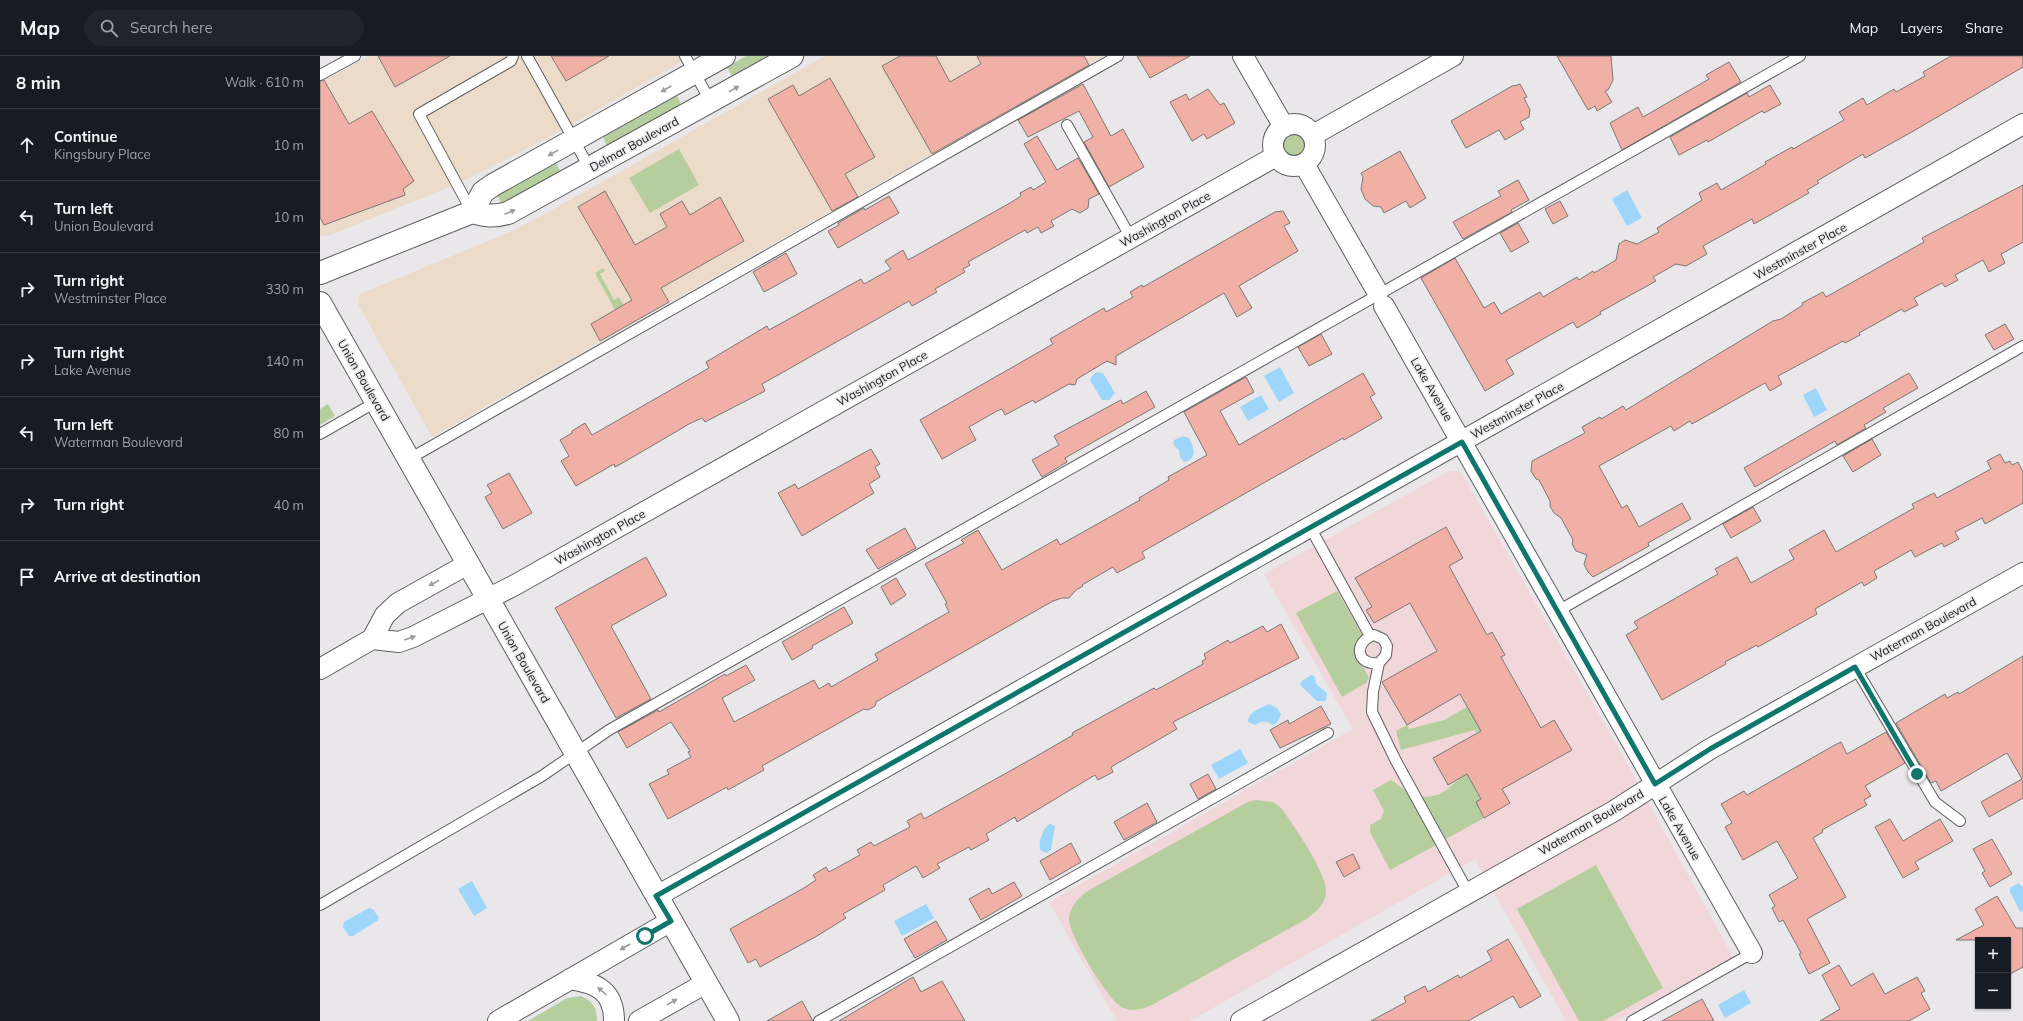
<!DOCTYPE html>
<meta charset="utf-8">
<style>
body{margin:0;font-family:Mulish,sans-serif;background:#20242c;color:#f1f3f6}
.controls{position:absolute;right:12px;bottom:12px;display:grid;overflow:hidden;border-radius:0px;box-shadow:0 1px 3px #0004}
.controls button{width:36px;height:36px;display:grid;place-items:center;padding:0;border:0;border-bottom:1px solid #363941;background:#171b24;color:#f1f3f6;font:20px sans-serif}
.stop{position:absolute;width:12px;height:12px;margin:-9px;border:3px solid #0f766e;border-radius:50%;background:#fff}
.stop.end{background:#0f766e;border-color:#fff;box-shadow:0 1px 4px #0008}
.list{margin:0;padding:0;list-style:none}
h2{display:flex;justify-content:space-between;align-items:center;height:52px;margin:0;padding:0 16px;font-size:17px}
h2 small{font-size:13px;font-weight:400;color:#9ea1a6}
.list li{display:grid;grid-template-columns:26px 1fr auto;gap:12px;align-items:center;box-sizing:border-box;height:72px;padding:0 16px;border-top:1px solid #363941}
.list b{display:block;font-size:15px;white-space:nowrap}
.list p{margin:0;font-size:13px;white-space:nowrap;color:#9ea1a6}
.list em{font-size:13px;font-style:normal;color:#9ea1a6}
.icon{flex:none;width:22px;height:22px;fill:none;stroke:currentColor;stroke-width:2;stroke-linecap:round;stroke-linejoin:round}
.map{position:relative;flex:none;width:1703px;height:965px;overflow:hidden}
header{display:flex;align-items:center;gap:24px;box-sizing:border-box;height:56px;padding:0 20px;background:#171b24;border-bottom:1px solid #363941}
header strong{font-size:19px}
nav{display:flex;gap:22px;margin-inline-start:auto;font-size:14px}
.search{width:280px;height:36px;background:#20242c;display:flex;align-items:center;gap:10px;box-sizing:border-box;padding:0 14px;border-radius:22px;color:#9ea1a6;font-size:15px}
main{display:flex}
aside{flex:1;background:#171b24}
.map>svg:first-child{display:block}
.commercial{fill:#ecdbc9}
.education{fill:#f1d6da}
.green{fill:#b6ce9e}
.water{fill:#9dd5fb}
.building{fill:#f1b0a6;stroke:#7a7776}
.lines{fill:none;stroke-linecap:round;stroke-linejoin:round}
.lane-casing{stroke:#5f5e60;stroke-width:12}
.street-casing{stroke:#5f5e60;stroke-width:22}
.secondary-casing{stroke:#5f5e60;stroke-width:24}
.lane{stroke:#fff;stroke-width:10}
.street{stroke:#fff;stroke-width:20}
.secondary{stroke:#fff;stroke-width:22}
.oneway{fill:#9b9b9c}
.route{stroke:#0f766e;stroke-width:5}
.labels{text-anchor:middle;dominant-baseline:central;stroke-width:3;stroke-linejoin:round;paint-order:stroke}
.street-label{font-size:12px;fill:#212122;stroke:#e9e7ea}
</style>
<header>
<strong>Map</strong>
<div class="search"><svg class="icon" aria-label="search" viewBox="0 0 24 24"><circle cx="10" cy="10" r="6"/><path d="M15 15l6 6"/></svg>Search here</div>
<nav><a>Map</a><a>Layers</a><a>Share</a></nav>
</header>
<main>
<aside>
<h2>8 min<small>Walk · 610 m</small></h2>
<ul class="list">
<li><svg class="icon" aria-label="ahead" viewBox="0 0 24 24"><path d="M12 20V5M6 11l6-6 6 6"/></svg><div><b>Continue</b><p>Kingsbury Place</p></div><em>10 m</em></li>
<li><svg class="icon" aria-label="left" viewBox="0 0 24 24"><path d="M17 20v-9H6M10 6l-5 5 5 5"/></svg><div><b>Turn left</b><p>Union Boulevard</p></div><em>10 m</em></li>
<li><svg class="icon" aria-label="right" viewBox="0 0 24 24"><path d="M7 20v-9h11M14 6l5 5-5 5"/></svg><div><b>Turn right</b><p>Westminster Place</p></div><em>330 m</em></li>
<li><svg class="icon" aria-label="right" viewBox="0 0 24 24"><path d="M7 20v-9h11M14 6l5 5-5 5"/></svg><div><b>Turn right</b><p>Lake Avenue</p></div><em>140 m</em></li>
<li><svg class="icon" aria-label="left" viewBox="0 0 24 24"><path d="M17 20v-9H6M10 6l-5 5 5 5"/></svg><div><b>Turn left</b><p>Waterman Boulevard</p></div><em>80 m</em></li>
<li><svg class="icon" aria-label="right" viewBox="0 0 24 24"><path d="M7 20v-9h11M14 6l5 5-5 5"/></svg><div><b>Turn right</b></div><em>40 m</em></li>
<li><svg class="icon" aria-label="arrive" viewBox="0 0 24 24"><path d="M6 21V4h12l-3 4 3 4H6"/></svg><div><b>Arrive at destination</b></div></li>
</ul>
</aside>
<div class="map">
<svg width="1703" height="965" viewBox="0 0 1703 965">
<rect width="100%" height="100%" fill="#e9e7ea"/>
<!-- commercial -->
<path class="commercial" d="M 49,0 L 371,0 L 233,79 L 165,114 L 132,130 L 10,179 L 0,180 L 0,27 Z
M 505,0 L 784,0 L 112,381 L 39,250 L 38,242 L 40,238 L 190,176 L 225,158 Z"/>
<!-- education -->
<path class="education" d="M 1129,415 L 1137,415 L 1142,418 L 1299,693 L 1413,901 L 1297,965 L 1246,965 L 1155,803 L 870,965 L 797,965 L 729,846 L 1033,673 L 944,518 Z"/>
<!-- green -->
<path class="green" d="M 426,0 L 447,0 L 412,20 L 407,11 Z
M 357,40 L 361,48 L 287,90 L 283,81 Z
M962 90a12 12 0 1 1 24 0a12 12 0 1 1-24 0Z
M 359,93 L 379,129 L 330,157 L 309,122 Z
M 236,107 L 241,117 L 182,148 L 177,139 Z
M 283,212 L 285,215 L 280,218 L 294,244 L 299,241 L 306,254 L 299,252 L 295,254 L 275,217 Z
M 8,348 L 15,360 L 0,369 L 0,353 Z
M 1017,535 L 1043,580 L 1038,584 L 1035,593 L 1037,594 L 1039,603 L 1049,622 L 1046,627 L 1022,641 L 976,557 Z
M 1147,651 L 1161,675 L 1157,677 L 1155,674 L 1081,694 L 1076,675 L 1087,669 L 1089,673 L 1124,664 Z
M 1147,718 L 1161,743 L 1156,746 L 1164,762 L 1126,783 L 1102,741 C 1127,741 1128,729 1147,718 Z
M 1071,724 L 1090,738 L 1116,789 L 1070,814 L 1050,776 L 1050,769 L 1061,763 L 1064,755 L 1053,734 Z
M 936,744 L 953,746 L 961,752 C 972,766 1007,818 1006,835 C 1006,847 997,855 988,862 L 832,949 C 823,953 813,956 803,952 C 788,945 750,880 749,864 C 749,850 760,840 771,833 L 928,746 Z
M 1276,809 L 1343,932 L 1283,965 L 1259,965 L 1197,853 Z
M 261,940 C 273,946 277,951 277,965 L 208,965 L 247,942 Z"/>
<!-- water -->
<path class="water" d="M 1307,134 L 1322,162 L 1307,170 L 1292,143 Z
M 960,311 L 974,337 L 959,346 L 944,320 Z
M 777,316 L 783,317 L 795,337 L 789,344 L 782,344 L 770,324 L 772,320 Z
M 1496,332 L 1507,354 L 1494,361 L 1483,339 Z
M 941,339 L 949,353 L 928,365 L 920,351 Z
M 863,380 L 869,382 C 874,392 878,403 864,406 L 860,401 L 859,395 L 853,388 L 854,384 Z
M 991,619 L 994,620 L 996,628 L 1007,637 L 1006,645 L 997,645 L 980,629 L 982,625 Z
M 949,648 L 957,652 L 961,658 L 957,667 L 952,669 C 945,664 942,665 935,669 L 928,666 C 928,656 941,652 949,648 Z
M 920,693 L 928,707 L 899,723 L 891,709 Z
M 730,768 L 735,770 L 731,794 L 727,797 L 721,795 C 717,788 723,771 730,768 Z
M 152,825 L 167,852 L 154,860 L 138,833 Z
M 1698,827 L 1703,831 L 1703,856 L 1700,855 L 1690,836 L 1690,832 Z
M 606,848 L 614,862 L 582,880 L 574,865 Z
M 49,852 L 53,853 L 59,862 L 57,865 L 33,880 L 29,880 L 23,871 L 24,866 Z
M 1424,934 L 1431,947 L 1405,962 L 1398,949 Z"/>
<!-- building -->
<path class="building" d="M 58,0 L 130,0 L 75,31 Z
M 231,0 L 289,0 L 246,25 Z
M 580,0 L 616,0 L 630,26 L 661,8 L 657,0 L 764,0 L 769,9 L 612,98 L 562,10 Z
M 817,0 L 870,0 L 830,22 Z
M 1237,0 L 1291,0 L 1293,24 L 1288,34 L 1285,35 L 1292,46 L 1277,55 L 1275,50 L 1268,54 Z
M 1631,0 L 1703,0 L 1703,11 L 1590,77 L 1545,102 L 1543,98 L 1497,125 L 1499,127 L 1487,134 L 1489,137 L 1434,168 L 1432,163 L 1383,190 L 1387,198 L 1366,210 L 1356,208 L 1333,221 L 1336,225 L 1280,256 L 1281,258 L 1257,272 L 1253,266 L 1186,304 L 1194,318 L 1165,335 L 1101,222 L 1135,202 L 1164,252 L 1174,246 L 1181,258 L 1220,236 L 1223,241 L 1257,221 L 1259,224 L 1273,215 L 1274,217 L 1296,204 L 1299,188 L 1305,184 L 1317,188 L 1339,176 L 1337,172 L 1382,144 L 1379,137 L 1397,127 L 1401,134 L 1446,108 L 1445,106 L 1472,91 L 1473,93 L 1524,64 L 1519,56 L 1543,42 L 1547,49 L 1574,33 L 1576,36 L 1605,20 L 1603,16 Z
M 1409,6 L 1421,26 L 1302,94 L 1290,67 L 1318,51 L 1323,61 L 1389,23 L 1386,19 Z
M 510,22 L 555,101 L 525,118 L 538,141 L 512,155 L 448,43 L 473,29 L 479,40 Z
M 4,24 L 29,68 L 52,55 L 94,125 L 83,133 L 85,139 L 4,169 L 0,161 L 0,25 Z
M 763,28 L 791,80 L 803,73 L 824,111 L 789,131 L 764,86 L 773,81 L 759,55 L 708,81 L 698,64 Z
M 1200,28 L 1207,41 L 1204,42 L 1210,54 L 1209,61 L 1200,66 L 1204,73 L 1185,84 L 1179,74 L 1146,92 L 1131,65 L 1194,29 L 1195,30 Z
M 1450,29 L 1461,48 L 1444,57 L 1442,55 L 1388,86 L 1387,84 L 1359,99 L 1350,81 L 1427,37 L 1429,41 Z
M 888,33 L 900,49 L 904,47 L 915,67 L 887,83 L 884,78 L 872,85 L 850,46 L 866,38 L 869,44 Z
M 717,80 L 737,114 L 758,102 L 779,138 L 769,143 L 768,152 L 760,157 L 752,153 L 731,165 L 734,170 L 721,177 L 718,171 L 707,177 L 705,174 L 648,206 L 650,209 L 643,213 L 645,216 L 615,233 L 617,236 L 592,250 L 589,245 L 442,328 L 445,335 L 385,366 L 382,362 L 369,368 L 306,405 L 295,411 L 294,408 L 256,430 L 241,405 L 249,400 L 240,384 L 252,377 L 252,375 L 265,367 L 272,379 L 389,312 L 386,306 L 447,270 L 449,274 L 541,223 L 544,228 L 571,213 L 565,205 L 583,194 L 588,204 L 690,147 L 701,140 L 700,137 L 711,131 L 713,134 L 726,126 L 704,88 Z
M 1080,95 L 1106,142 L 1090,152 L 1086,145 L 1064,157 L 1061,151 L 1053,150 L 1045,143 L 1041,133 L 1043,121 L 1041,117 Z
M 1198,124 L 1209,144 L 1191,154 L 1192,156 L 1143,183 L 1133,166 L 1181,140 L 1178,135 Z
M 1703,129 L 1703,186 L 1681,198 L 1685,207 L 1669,216 L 1663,204 L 1635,219 L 1638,224 L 1625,231 L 1622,227 L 1594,242 L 1598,249 L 1584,256 L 1582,253 L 1539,277 L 1540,279 L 1525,287 L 1523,285 L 1458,320 L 1462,328 L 1450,335 L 1445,327 L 1372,368 L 1370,365 L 1354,375 L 1351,370 L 1279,410 L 1302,452 L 1307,449 L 1319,471 L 1362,447 L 1371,463 L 1328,487 L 1329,490 L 1273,521 L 1268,516 L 1264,508 L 1267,499 L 1256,495 L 1252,488 L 1253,484 L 1241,462 L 1234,457 L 1230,450 L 1230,445 L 1219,424 L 1216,423 L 1211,415 L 1212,405 L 1265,377 L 1262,371 L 1280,361 L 1281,363 L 1303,350 L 1306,354 L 1453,265 L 1461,263 L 1483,249 L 1482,247 L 1503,236 L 1506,241 L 1604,186 L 1602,182 Z
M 285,135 L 315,189 L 347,171 L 340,158 L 362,145 L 370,159 L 400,141 L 424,185 L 341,232 L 349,246 L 280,285 L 271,268 L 312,244 L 258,151 Z
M 569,140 L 579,157 L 518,192 L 508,175 L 519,169 L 518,167 L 544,152 L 545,154 Z
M 1240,145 L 1248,160 L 1233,168 L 1225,153 Z
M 963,155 L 970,167 L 964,170 L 978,195 L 919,230 L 932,252 L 917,261 L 904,237 L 796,300 L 796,309 L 787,305 L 757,323 L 755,329 L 749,328 L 715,347 L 713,344 L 685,359 L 682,353 L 677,355 L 649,371 L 656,384 L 622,403 L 600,364 L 733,288 L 730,283 L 784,252 L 786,256 L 813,241 L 810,236 L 822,229 L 823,231 L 955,156 Z
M 1198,167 L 1209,186 L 1191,196 L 1180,177 Z
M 466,197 L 477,218 L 444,236 L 433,216 Z
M 1685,268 L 1694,283 L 1674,294 L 1665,279 Z
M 1001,278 L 1012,298 L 989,310 L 978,291 Z
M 1043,317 L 1055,338 L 1050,341 L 1062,362 L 1024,384 L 1023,382 L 822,496 L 825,502 L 797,517 L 793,511 L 762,529 L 763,530 L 756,534 L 749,542 L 742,542 L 733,545 L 566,640 L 556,646 L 555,650 L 548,654 L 544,653 L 442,710 L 444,714 L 408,734 L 407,731 L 348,763 L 329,728 L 349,718 L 347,714 L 371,701 L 368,696 L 370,695 L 351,666 L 307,692 L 298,676 L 338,654 L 339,656 L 405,618 L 406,620 L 426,609 L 435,624 L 402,642 L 414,666 L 494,624 L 499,633 L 509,627 L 511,631 L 558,604 L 555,598 L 629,556 L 625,548 L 627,547 L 605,508 L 644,487 L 641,484 L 658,474 L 682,514 L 737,483 L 740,489 L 820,444 L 819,442 L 849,424 L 848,421 L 887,399 L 864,356 L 926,321 L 934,336 L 900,355 L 919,389 Z
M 1589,317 L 1598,332 L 1563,352 L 1566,356 L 1544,369 L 1546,372 L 1517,389 L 1515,385 L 1435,431 L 1424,412 Z
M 826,335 L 835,351 L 745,402 L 747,406 L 722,421 L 712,404 L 739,389 L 734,380 L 801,344 L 803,348 Z
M 1552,383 L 1561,399 L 1533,416 L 1523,400 Z
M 551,393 L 560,408 L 555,411 L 560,421 L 549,428 L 554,437 L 482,480 L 458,437 L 475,428 L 478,433 Z
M 1680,398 L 1685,407 L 1690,405 L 1692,409 L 1698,406 L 1703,416 L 1703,447 L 1665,468 L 1662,462 L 1635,476 L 1639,483 L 1624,491 L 1622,487 L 1595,501 L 1591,494 L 1554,515 L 1557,522 L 1544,530 L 1542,526 L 1495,553 L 1497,558 L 1438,591 L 1437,589 L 1405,606 L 1406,608 L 1342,644 L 1306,579 L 1318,572 L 1314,566 L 1398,518 L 1395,513 L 1417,501 L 1431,527 L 1474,503 L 1469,494 L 1504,474 L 1516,496 L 1594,452 L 1592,448 L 1614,437 L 1617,442 L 1671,413 L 1667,405 Z
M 189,417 L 212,457 L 183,473 L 165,441 L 172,437 L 167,429 Z
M 1433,451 L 1441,465 L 1411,482 L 1403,468 Z
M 1126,471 L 1143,502 L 1129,510 L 1167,579 L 1172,576 L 1185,599 L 1181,601 L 1221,672 L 1234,664 L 1252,694 L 1182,733 L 1190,747 L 1164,762 L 1156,746 L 1161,743 L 1147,718 L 1128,729 L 1113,702 L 1161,675 L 1140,638 L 1087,669 L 1062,626 L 1117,595 L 1090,547 L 1054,567 L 1046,554 L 1052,551 L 1035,522 Z
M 585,472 L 596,492 L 558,513 L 546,494 Z
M 326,501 L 347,539 L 291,570 L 331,643 L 296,662 L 235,552 Z
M 576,522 L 586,539 L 571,549 L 561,531 Z
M 524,551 L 533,567 L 492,590 L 493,592 L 472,604 L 462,586 Z
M 961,568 L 979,602 L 853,666 L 857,673 L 791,711 L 793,716 L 778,724 L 775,719 L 697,766 L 695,761 L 666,778 L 669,784 L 651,794 L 649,791 L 617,808 L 620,812 L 603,822 L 596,810 L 563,829 L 565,834 L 523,858 L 526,862 L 497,880 L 440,911 L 436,903 L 428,907 L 410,873 L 484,832 L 496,824 L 493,819 L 506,811 L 509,816 L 540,799 L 537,794 L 551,786 L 554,790 L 590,771 L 587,765 L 601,757 L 604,763 L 715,701 L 753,679 L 752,677 L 834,632 L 836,634 L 883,608 L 882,605 L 886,603 L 884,598 L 908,584 L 910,587 L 943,570 L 947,576 Z
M 1703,600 L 1703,742 L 1669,761 L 1661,746 L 1702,723 L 1687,697 L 1621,735 L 1616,725 L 1611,727 L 1576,667 L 1625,638 L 1627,642 L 1638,636 L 1639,638 Z
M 1001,650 L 1011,668 L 960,692 L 950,674 L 968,664 L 969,668 Z
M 1566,676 L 1585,707 L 1545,730 L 1551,740 L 1544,744 L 1547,749 L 1502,774 L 1503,776 L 1493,782 L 1526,841 L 1487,863 L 1510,907 L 1489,918 L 1479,898 L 1481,897 L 1463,864 L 1459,866 L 1452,852 L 1455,850 L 1449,839 L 1478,822 L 1457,785 L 1423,804 L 1405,771 L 1412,767 L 1401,748 L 1424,735 L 1427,739 L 1513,690 L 1521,686 L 1527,698 Z
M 888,718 L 896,733 L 878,743 L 870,728 Z
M 827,747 L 837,766 L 804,784 L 794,766 Z
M 1570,763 L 1583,785 L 1620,763 L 1633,785 L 1595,806 L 1599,813 L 1583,822 L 1555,771 Z
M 1672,783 L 1692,818 L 1670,831 L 1662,817 L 1665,815 L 1653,793 Z
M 751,787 L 761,806 L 730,824 L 720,805 Z
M 1033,798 L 1040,812 L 1024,821 L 1016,806 Z
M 694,826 L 702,840 L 661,864 L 649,843 L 669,832 L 672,838 Z
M 1677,840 L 1696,872 L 1703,872 L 1703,911 L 1688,919 L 1688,884 L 1636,884 L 1664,869 L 1655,853 Z
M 616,865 L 627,884 L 595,902 L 584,883 Z
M 1188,883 L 1221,940 L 1200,952 L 1193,940 L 1148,965 L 1051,965 L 1086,946 L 1084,941 L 1105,930 L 1108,936 L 1138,919 L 1140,922 L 1172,904 L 1167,895 Z
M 1519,909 L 1531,930 L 1553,917 L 1565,938 L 1597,921 L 1605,935 L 1601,937 L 1610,953 L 1589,965 L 1500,965 L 1520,953 L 1502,919 Z
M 593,921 L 601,936 L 622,925 L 645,965 L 519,965 Z
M 1382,943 L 1394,965 L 1342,965 Z
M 482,945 L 493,965 L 447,965 Z"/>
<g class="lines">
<defs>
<path id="lane" d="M 207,0 L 270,113
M 365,0 L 391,46
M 0,19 L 35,0
M 747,69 L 811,182
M 152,156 L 99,58 L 191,5 L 193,0
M 0,378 L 56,346
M 89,403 L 798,0
M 990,471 L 1050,580
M 1236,556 L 1703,290
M 1059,607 C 1036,610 1033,586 1054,579 L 1063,583 L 1067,590 L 1066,599 L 1059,607 L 1053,636 L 1052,656 L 1076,705 L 1148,836
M 1535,611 L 1615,746 L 1640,765
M 0,849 L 222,720 L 289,674 L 1480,0
M 499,965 L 1008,677
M 1312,965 L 1432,897"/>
<path id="street" d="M 923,0 L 964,71
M953 89a21 21 0 1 1 42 0a21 21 0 1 1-42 0Z
M 993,79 L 1133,0
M 984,108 L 1058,237
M 1064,250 L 1432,897
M 52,583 L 79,586 L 93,581 L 195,529 L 956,100
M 52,583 L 65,559 L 78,547 L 148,508
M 0,613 L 52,583
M 337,840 L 1703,68
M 250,923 C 277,927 294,935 294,965
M 178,965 L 351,865
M 319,965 L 386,927
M 921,965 L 1294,755 L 1390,693 L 1703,517"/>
<path id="secondary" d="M 152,156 L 163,136 L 173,129 L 404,0
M 0,217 L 152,156 C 165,160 174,161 188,157 L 472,0
M 0,247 L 408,965"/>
</defs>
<!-- lane casing -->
<use href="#lane" class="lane-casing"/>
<!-- street casing -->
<use href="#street" class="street-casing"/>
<!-- secondary casing -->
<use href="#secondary" class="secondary-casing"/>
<!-- lane -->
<use href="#lane" class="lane"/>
<!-- street -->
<use href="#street" class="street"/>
<!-- secondary -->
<use href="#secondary" class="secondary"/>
</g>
<!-- one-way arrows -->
<defs><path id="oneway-solid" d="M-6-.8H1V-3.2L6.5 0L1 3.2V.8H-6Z"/></defs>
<g class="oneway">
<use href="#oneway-solid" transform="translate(346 33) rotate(150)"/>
<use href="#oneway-solid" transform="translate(414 33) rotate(-29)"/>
<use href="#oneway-solid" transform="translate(233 97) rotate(151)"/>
<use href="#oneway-solid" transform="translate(190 156) rotate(-23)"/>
<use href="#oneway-solid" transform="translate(114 527) rotate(152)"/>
<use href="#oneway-solid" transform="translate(90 582) rotate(-20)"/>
<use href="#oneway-solid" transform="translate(305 891) rotate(150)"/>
<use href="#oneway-solid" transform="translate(282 935) rotate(-138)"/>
<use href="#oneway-solid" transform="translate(352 946) rotate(-29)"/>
</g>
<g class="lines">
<!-- route -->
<path class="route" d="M 325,880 L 351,865 L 336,840 L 1142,386 L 1335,728 L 1390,693 L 1535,611 L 1597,718"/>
</g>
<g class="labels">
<!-- street labels -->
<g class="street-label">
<text transform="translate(314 88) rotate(-29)">Delmar Boulevard</text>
<text transform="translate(845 163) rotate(-29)">Washington Place</text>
<text transform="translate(1480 195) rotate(-29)">Westminster Place</text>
<text transform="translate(562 322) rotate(-29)">Washington Place</text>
<text transform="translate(44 324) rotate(60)">Union Boulevard</text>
<text transform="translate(1112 333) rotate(60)">Lake Avenue</text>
<text transform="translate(1197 354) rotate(-29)">Westminster Place</text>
<text transform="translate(280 481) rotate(-29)">Washington Place</text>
<text transform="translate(1603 573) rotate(-29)">Waterman Boulevard</text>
<text transform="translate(204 606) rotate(60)">Union Boulevard</text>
<text transform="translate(1271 766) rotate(-30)">Waterman Boulevard</text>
<text transform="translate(1360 772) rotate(60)">Lake Avenue</text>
</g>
</g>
</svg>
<div class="controls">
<button>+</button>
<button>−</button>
</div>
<div class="stop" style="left:325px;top:880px"></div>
<div class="stop end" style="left:1597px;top:718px"></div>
</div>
</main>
